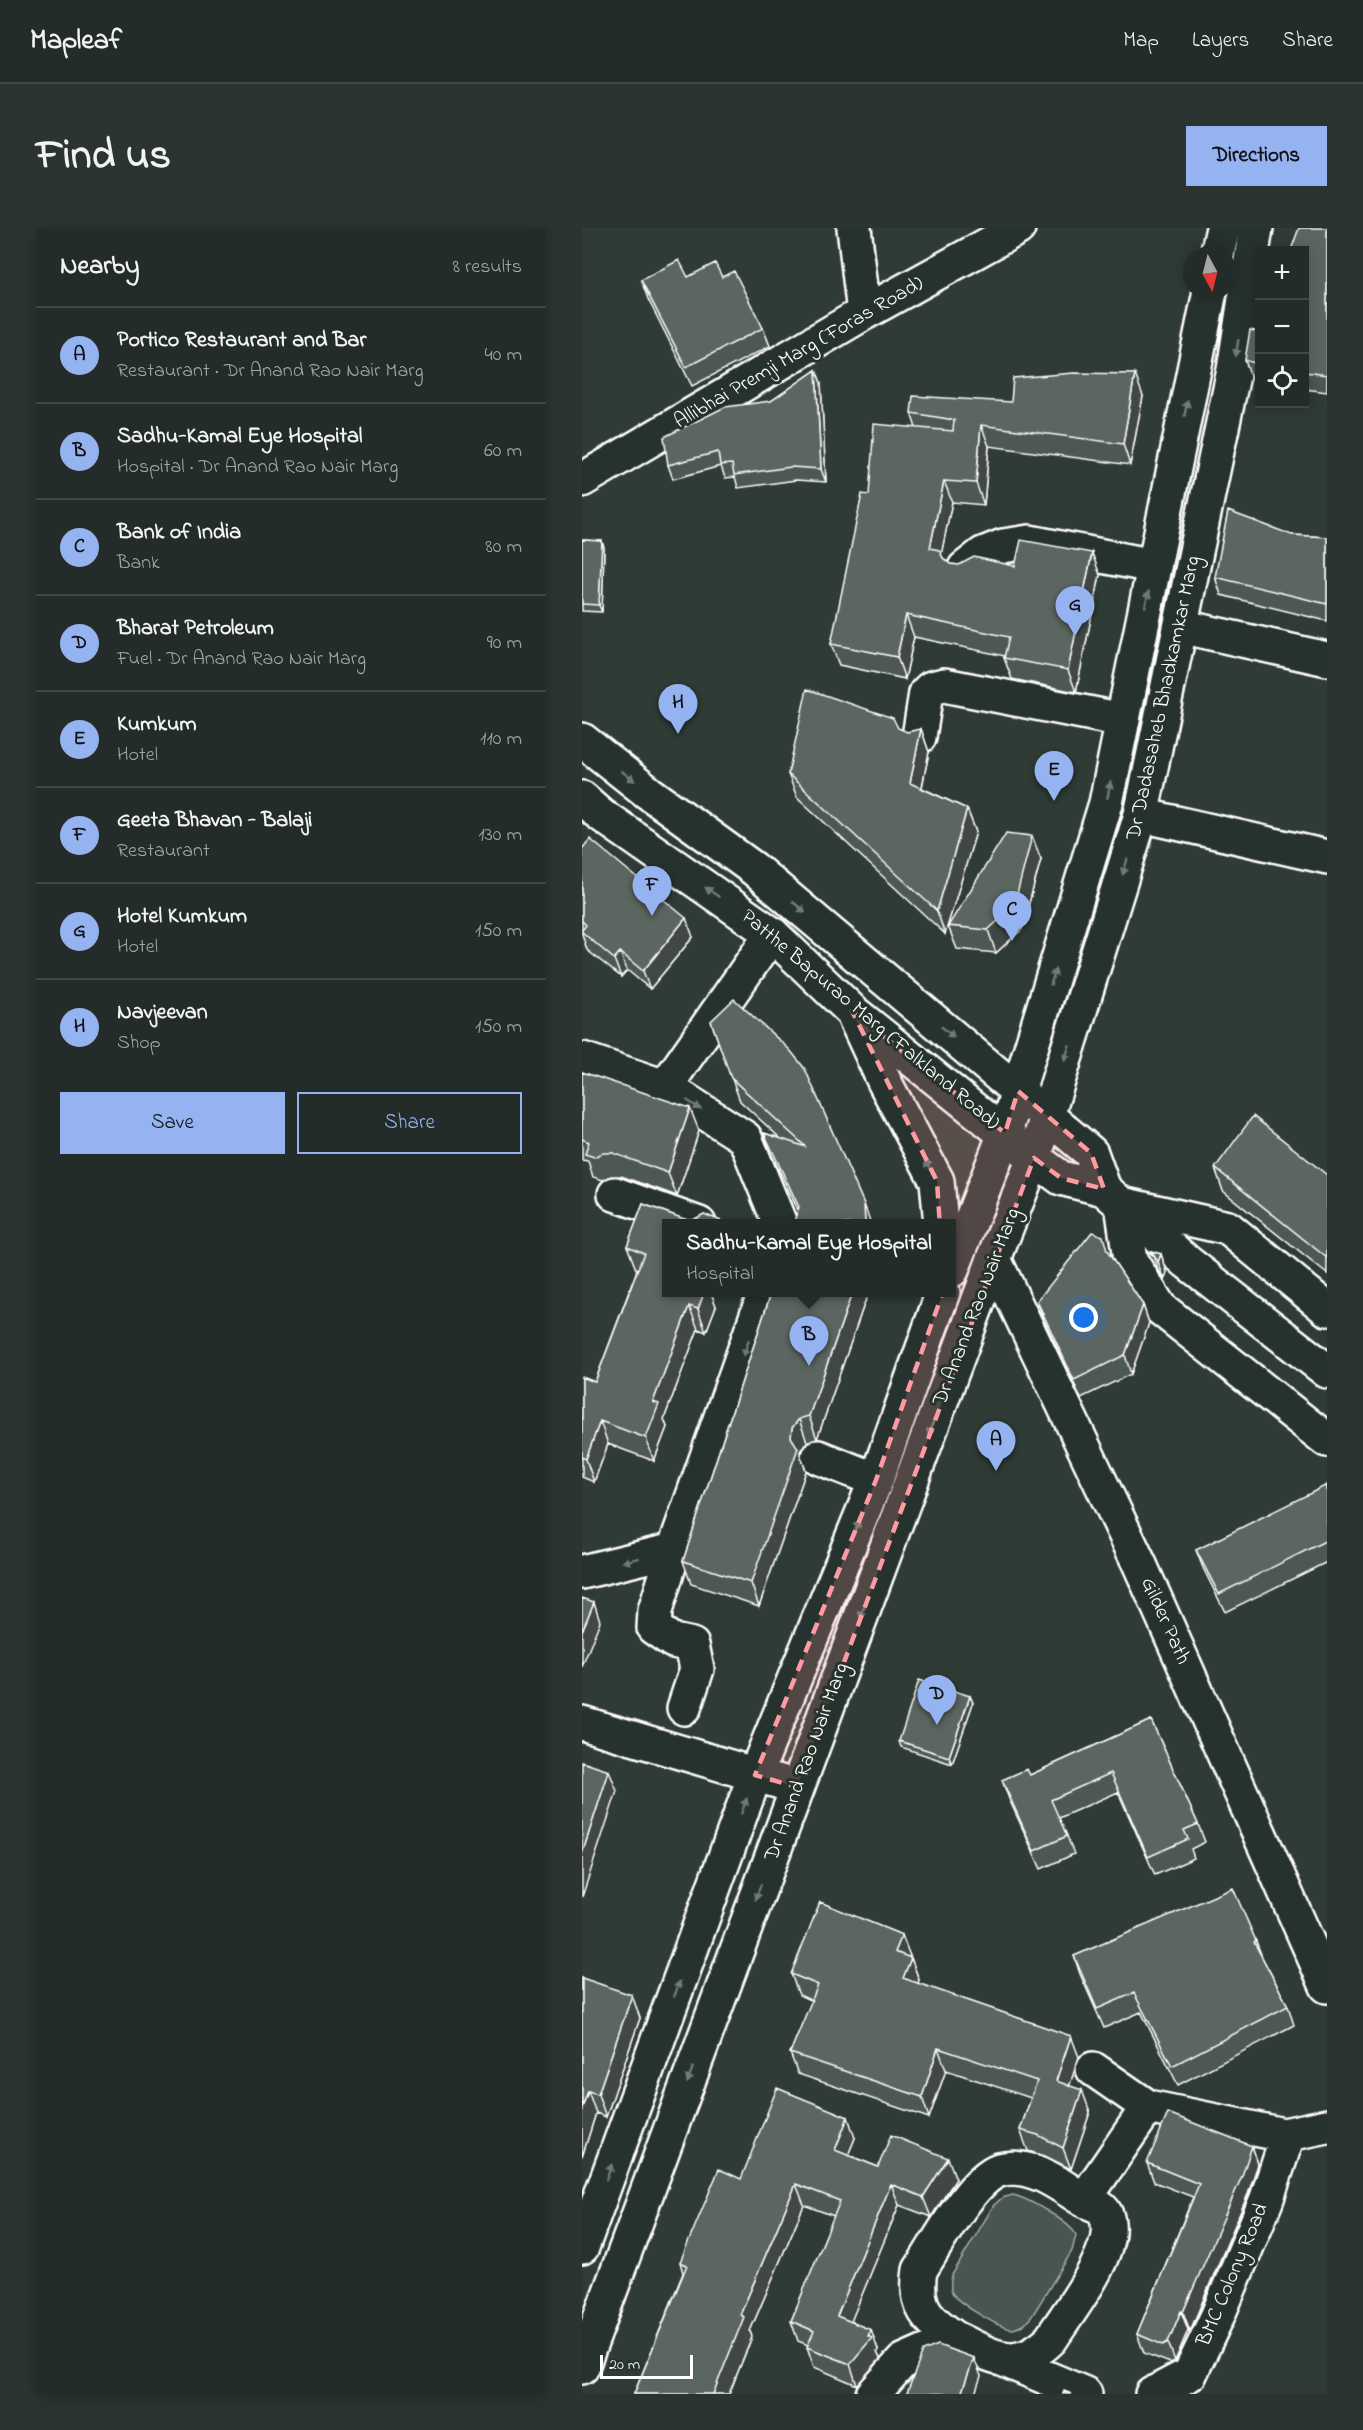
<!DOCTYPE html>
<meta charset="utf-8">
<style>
body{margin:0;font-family:"Indie Flower",sans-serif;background:#2b3430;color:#f1f3f6}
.controls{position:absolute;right:18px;top:18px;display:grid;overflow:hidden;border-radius:0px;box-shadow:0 3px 15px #0003}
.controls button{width:54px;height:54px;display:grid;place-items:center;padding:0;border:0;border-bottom:2px solid #404845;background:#232c28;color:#f1f3f6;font:30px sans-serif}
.compass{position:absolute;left:601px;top:18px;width:54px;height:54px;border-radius:50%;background:#232c28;box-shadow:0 3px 15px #0003;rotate:173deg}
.scale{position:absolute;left:18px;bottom:15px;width:93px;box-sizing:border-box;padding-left:6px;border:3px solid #fff;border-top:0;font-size:16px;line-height:21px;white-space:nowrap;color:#fff;-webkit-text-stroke:4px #26332d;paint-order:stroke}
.you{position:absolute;left:502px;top:1090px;width:21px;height:21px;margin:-15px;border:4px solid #fff;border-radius:50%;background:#1a73e8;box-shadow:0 0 0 9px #1a73e833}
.badge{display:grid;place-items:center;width:39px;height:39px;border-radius:50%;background:#95b2f1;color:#111;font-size:20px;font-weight:700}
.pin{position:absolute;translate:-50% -50px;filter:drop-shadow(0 2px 3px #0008)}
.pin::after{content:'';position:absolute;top:32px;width:21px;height:18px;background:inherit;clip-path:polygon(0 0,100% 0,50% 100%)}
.popup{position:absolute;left:80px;top:991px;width:294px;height:78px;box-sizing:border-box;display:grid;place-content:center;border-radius:0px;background:#232c28;filter:drop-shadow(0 2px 4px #0005);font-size:20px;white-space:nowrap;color:#a3a7a8}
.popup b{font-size:22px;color:#f1f3f6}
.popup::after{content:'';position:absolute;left:50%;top:100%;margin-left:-12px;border:12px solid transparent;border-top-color:#232c28}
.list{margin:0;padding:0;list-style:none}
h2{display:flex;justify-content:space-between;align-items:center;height:78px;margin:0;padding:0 24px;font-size:26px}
h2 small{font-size:20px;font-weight:400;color:#a3a7a8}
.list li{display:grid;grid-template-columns:39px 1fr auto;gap:18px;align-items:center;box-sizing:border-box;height:96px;padding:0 24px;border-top:2px solid #404845}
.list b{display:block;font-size:22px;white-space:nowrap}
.list p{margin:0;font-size:20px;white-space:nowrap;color:#a3a7a8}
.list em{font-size:20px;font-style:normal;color:#a3a7a8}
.actions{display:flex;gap:12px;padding:18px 24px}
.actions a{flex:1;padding:14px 0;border:2px solid #95b2f1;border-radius:0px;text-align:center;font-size:21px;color:#95b2f1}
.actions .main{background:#95b2f1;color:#111}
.icon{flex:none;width:33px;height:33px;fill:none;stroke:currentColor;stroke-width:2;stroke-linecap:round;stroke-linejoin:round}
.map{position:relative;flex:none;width:745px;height:2166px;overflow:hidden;border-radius:0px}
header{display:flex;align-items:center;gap:36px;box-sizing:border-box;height:84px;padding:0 30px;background:#232c28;border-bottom:2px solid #404845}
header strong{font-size:28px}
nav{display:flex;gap:33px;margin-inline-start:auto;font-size:21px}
.intro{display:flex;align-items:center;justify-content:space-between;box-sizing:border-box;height:144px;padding:0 36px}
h1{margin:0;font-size:42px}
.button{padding:15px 27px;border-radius:0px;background:#95b2f1;color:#111;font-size:21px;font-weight:700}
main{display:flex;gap:36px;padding:0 36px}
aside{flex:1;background:#232c28;border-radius:0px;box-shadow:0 3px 15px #0003}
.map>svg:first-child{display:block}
.green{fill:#4a544f;stroke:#a4aaa7;stroke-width:1.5}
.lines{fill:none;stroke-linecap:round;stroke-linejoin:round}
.minor-casing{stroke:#fff;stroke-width:38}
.major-casing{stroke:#fff;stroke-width:38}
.minor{stroke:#26332d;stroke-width:33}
.major{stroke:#26332d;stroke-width:33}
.wall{fill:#4e5853;stroke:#fff;stroke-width:1.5}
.shaded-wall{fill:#404744;stroke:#fff;stroke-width:1.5}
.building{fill:#5b6661;stroke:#fff;stroke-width:1.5}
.oneway{fill:#727a76}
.marked{fill:#ff9aa2;fill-opacity:0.2;stroke:#ff9aa2;stroke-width:4.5;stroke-dasharray:12 8;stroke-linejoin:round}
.labels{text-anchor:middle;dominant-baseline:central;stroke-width:6;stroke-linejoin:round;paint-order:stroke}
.street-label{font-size:21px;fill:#fff;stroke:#26332d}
</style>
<header>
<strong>Mapleaf</strong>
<nav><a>Map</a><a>Layers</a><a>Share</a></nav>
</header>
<div class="intro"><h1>Find us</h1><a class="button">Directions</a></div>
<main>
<aside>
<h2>Nearby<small>8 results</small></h2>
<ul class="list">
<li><span class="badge">A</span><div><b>Portico Restaurant and Bar</b><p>Restaurant · Dr Anand Rao Nair Marg</p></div><em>40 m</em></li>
<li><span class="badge">B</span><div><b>Sadhu-Kamal Eye Hospital</b><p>Hospital · Dr Anand Rao Nair Marg</p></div><em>60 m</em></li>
<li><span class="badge">C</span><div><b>Bank of India</b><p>Bank</p></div><em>80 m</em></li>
<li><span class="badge">D</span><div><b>Bharat Petroleum</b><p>Fuel · Dr Anand Rao Nair Marg</p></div><em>90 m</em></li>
<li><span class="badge">E</span><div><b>Kumkum</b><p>Hotel</p></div><em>110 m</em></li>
<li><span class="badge">F</span><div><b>Geeta Bhavan - Balaji</b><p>Restaurant</p></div><em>130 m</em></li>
<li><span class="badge">G</span><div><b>Hotel Kumkum</b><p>Hotel</p></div><em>150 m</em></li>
<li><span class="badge">H</span><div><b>Navjeevan</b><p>Shop</p></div><em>150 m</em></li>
</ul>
<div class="actions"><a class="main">Save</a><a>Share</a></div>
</aside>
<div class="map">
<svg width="745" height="2166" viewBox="0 0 745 2166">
<rect width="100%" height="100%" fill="#2f3b35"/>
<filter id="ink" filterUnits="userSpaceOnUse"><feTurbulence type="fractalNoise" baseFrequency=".0167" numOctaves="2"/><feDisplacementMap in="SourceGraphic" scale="12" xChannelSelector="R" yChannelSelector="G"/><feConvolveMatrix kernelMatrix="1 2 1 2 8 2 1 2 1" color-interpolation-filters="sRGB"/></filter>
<g filter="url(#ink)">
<!-- green -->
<path class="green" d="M 431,1967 C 445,1970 488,1994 494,2007 L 490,2023 L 450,2088 C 445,2095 439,2099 431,2101 C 420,2102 376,2075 370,2065 C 367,2060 369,2053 370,2047 L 412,1977 L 420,1970 Z"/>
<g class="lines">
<defs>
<path id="minor" d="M 272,0 L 282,85
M 0,252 L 282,85 L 436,0
M 383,340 L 401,326 L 421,318 L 447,314 L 572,338
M 602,399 L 745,431
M 337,509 L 344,465 L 349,460 L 362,457 L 541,492
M 559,587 L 745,629
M 0,831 L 83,859 L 163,910 L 198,996
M 83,859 L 190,706
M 33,966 L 117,996
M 412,1031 L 558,1337 L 745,1758
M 745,1081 L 646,1000 L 540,976 L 548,1032 L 578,1080 L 745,1212
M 236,1229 L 294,1252
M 92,1322 L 73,1383 L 72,1400 L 91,1413 L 110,1417 L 115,1441 L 102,1480
M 0,1344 L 92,1322 L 183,1064
M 0,1495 L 215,1559
M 511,1841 L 566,1879
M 373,2110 C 345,2091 332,2079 338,2042 C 355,2016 389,1952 417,1942 C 427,1939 440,1940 449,1943 C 468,1948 485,1962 502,1972
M 420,2131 L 503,2166
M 291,2166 L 321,2133 L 373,2110 C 411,2128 433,2146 469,2111 C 486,2084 538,2020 524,1987 C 521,1978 510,1976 502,1972 L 566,1879 L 702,1907 L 745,1898
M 570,2166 L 608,2146 L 636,2087 L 684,1973 L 706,1907"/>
<path id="major" d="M 635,27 L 641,0
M 0,512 L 67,565 L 172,641 L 509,925 L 522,961
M 0,570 L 18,586 L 190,706 L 270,783 L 452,930 L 479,950 L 522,961 L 605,1034 L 745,1143
M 273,790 L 302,853 L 355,953 L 359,996
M 370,1042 L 423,905 L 524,575 L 628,63
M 0,2019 L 173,1547 L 294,1252 L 361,1064
M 0,2139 L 412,1031 L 452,930 L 559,587 L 652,142 L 674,0"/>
</defs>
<!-- minor casing -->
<use href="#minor" class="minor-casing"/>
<!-- major casing -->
<use href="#major" class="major-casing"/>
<!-- minor -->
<use href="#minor" class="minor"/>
<!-- major -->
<use href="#major" class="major"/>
</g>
<!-- wall -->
<path class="wall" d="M 745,0 L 745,164 L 723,161 L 723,22 Z
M 106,49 L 140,49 L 181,100 L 188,118 L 110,158 L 66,71 L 59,52 Z
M 678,104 L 678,153 L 669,150 L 663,132 Z
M 234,142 L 239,155 L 244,254 L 214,252 L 156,260 L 153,249 L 143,250 L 139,238 L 91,251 L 86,237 L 189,173 Z
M 561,168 L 548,237 L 407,218 L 402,277 L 370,274 L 359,326 L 361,330 L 368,336 L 377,337 L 433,338 L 518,347 L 494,464 L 430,451 L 422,430 L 423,428 L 332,409 L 323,451 L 257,437 L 249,416 L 287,267 L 334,200 L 329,185 L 429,174 Z
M 710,307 L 745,309 L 745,393 L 639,367 L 633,349 Z
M 0,312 L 20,313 L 22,320 L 20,384 L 0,383 Z
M 339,501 L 347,524 L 340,560 L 385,581 L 394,604 L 363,706 L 215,569 L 206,546 L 325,504 Z
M 0,621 L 111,709 L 68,761 L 45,742 L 39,749 L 5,722 L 0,706 Z
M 459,631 L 440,701 L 414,725 L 375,721 L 366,698 Z
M 129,793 L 289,996 L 216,982 L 190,927 L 182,905 L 198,910 L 158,873 Z
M 0,844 L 117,903 L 95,968 L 39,948 L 29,948 L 21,952 L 11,949 L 6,933 L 0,932 Z
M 633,940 L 745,947 L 745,1046 L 641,963 Z
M 61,976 L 102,991 L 113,991 L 122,986 L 139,993 L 140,996 L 84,996 L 84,1065 L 129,1065 L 134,1078 L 124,1104 L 116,1101 L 82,1191 L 85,1199 L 72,1233 L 26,1216 L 12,1254 L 0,1249 L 0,1149 L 13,1154 L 55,1042 L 54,1041 L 45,1018 Z
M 569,1023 L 579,1026 L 585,1044 L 583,1052 L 576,1041 Z
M 529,1029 L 561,1077 L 567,1095 L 549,1146 L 499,1170 L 462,1092 L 455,1073 Z
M 189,1065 L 286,1065 L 235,1211 L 225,1214 L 218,1223 L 218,1226 L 224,1243 L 177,1378 L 109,1356 L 101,1333 Z
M 745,1258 L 745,1334 L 643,1384 L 621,1340 L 614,1322 Z
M 388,1468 L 391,1475 L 370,1536 L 319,1519 L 317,1513 Z
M 569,1492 L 616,1596 L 623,1614 L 609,1621 L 612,1630 L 573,1647 L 536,1564 L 477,1590 L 485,1608 L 492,1626 L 459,1641 L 427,1571 L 420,1552 L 448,1547 Z
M 674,1713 L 680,1729 L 706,1778 L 712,1797 L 596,1857 L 559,1784 L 522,1800 L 498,1746 L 492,1728 Z
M 328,1728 L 327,1730 L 329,1730 L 337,1752 L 335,1755 L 497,1829 L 487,1858 L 508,1884 L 489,1941 L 463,1928 L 446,1923 L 438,1902 L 449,1870 L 364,1842 L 347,1890 L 216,1846 L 208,1825 L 230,1773 L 217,1767 L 209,1746 Z
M 0,1750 L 58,1790 L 24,1889 L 14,1885 L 0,1929 Z
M 273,1910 L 266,1927 L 296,1939 L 374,1951 L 349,1989 L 317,1977 L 269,2093 L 296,2122 L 295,2124 L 298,2131 L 275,2157 L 232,2139 L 225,2119 L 226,2117 L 216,2113 L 209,2093 L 252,1988 L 222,1977 L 168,2103 L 170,2109 L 147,2166 L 52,2166 L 101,2045 L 98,2034 L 159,1951 Z
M 670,1918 L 676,1936 L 666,1966 L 608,2103 L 606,2102 L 593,2133 L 588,2135 L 562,2125 L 555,2106 L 611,1969 L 572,1954 L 565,1935 Z"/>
<!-- shaded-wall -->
<path class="shaded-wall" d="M 234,142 L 239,155 L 244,254 L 239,241 Z
M 553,146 L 561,168 L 548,237 L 541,216 Z
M 399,197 L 407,218 L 402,277 L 394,255 Z
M 362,253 L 370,274 L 356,342 L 348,320 Z
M 20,313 L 22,320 L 20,384 L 17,377 Z
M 510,325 L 518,347 L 494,464 L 486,442 Z
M 324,387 L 332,409 L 323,451 L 315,429 Z
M 339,501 L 347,524 L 336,578 L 328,555 Z
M 385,581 L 394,604 L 363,706 L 355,683 Z
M 450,608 L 459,631 L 440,701 L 414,725 L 406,702 Z
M 104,690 L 111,709 L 68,761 L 61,743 Z
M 38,724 L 45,742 L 39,749 L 32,731 Z
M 108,880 L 117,903 L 95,968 L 86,945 Z
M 282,976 L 289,996 L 283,996 Z
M 579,1026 L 585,1044 L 583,1052 L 576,1034 Z
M 122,1065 L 129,1065 L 134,1078 L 124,1104 L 116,1081 Z
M 270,1065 L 286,1065 L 235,1211 L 227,1188 Z
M 561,1077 L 567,1095 L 549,1146 L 543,1127 Z
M 107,1078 L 116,1101 L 82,1191 L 85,1199 L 72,1233 L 64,1210 L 71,1174 Z
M 217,1191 L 225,1214 L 218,1223 L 218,1226 L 224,1243 L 177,1378 L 169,1355 L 209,1209 L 210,1200 Z
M 18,1193 L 26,1216 L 12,1254 L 4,1231 Z
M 12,1374 L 18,1393 L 0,1439 L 0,1403 Z
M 388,1468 L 391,1475 L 370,1536 L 367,1529 Z
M 27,1543 L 35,1563 L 0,1669 L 0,1626 Z
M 320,1707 L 328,1728 L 321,1745 L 313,1724 Z
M 329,1730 L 337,1752 L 329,1772 L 321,1750 Z
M 50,1767 L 58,1790 L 24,1889 L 16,1866 Z
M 489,1808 L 497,1829 L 482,1874 L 474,1853 Z
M 356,1820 L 364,1842 L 347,1890 L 340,1869 Z
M 500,1862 L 508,1884 L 489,1941 L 481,1920 Z
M 6,1863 L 14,1885 L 0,1929 L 0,1880 Z
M 266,1889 L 273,1910 L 260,1942 L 253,1922 Z
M 670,1918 L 676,1936 L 666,1966 L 608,2103 L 601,2084 Z
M 366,1930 L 374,1951 L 349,1989 L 341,1969 Z
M 214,1956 L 222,1977 L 168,2103 L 170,2109 L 147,2166 L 131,2166 L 158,2087 Z
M 309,1956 L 317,1977 L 263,2108 L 255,2088 Z
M 599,2083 L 606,2102 L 593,2133 L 586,2114 Z
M 289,2102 L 296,2122 L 295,2124 L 298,2131 L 275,2157 L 268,2136 L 286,2108 Z
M 392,2130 L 399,2148 L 393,2166 L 379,2166 Z"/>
<!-- building -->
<path class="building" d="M 717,0 L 745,0 L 745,147 L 723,144 L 723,22 L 709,22 Z
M 97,32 L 106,49 L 133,35 L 140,49 L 152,43 L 181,100 L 104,139 L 59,52 Z
M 668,102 L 678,104 L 678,137 L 663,132 Z
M 234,142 L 239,241 L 209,239 L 152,247 L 150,236 L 138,237 L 136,224 L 86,237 L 82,209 L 143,179 L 189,173 Z
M 492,145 L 553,146 L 541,216 L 399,197 L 394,255 L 362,253 L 348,320 L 357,322 L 361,330 L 368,336 L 377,337 L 392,329 L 433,338 L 439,312 L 510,325 L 486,442 L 422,430 L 427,409 L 324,387 L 315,429 L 249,416 L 280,266 L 287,267 L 292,196 L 371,203 L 372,192 L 329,185 L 331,168 L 429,174 L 431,150 Z
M 646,283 L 710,307 L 745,309 L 745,376 L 633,349 Z
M 0,312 L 20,313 L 17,377 L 0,376 Z
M 225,461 L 311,490 L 316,500 L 325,504 L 339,501 L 328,555 L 385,581 L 355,683 L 206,546 Z
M 424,605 L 450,608 L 432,678 L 406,702 L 366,698 Z
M 8,611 L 104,690 L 61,743 L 38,724 L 32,731 L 0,704 L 0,702 L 4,697 L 0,693 L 0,621 Z
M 152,771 L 208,822 L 223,841 L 282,976 L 283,996 L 211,996 L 217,979 L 182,905 L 224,919 L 149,850 L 129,793 Z
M 0,844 L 108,880 L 86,945 L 31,925 L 21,925 L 12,929 L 3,926 L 7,914 L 0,911 Z
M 671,888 L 745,947 L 745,1030 L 633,940 Z
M 61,976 L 102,991 L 113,991 L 122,986 L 139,993 L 138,996 L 84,996 L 84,1065 L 122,1065 L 116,1081 L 107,1078 L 71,1174 L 77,1176 L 64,1210 L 18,1193 L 4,1231 L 0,1229 L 0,1149 L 13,1154 L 62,1025 L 45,1018 Z
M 510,1004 L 521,1008 L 525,1023 L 561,1077 L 543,1127 L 492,1152 L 455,1073 Z
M 569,1023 L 579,1026 L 576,1034 Z
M 189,1065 L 270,1065 L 227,1188 L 217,1191 L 210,1200 L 209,1209 L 216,1220 L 169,1355 L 101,1333 Z
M 745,1257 L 745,1312 L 637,1366 L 614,1322 Z
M 0,1370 L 12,1374 L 0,1403 Z
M 337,1452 L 388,1468 L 367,1529 L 317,1513 Z
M 569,1492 L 616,1596 L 602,1602 L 606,1611 L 566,1629 L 529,1545 L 469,1572 L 485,1608 L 452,1623 L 420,1552 L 445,1541 L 448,1547 Z
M 0,1534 L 27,1543 L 0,1626 Z
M 651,1660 L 674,1713 L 672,1714 L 706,1778 L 590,1838 L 552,1765 L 515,1781 L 492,1728 Z
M 238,1674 L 320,1707 L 313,1724 L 329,1730 L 321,1750 L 489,1808 L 474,1853 L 500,1862 L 481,1920 L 456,1907 L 438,1902 L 455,1853 L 356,1820 L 340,1869 L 208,1825 L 236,1757 L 209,1746 Z
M 0,1750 L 50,1767 L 16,1866 L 6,1863 L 0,1880 Z
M 195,1860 L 266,1889 L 253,1922 L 296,1939 L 309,1907 L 366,1930 L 341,1969 L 309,1956 L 255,2088 L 289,2102 L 286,2108 L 290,2110 L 268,2136 L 225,2119 L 232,2103 L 209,2093 L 258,1973 L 214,1956 L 158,2087 L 162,2089 L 131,2166 L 52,2166 L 105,2037 L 98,2034 L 137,1941 L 159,1951 Z
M 586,1885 L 670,1918 L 660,1948 L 601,2084 L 599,2083 L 586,2114 L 581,2117 L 555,2106 L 617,1956 L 565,1935 Z
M 356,2117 L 392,2130 L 379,2166 L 325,2165 L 341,2123 Z
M 482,2163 L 490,2166 L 481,2166 Z"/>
<!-- one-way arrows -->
<defs><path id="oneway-solid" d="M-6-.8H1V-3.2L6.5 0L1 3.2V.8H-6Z" transform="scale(1.5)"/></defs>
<g class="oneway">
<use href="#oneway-solid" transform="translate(655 120) rotate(99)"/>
<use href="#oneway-solid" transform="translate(604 180) rotate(-79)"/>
<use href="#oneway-solid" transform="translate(565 371) rotate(-78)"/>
<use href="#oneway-solid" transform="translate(46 548) rotate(38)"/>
<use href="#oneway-solid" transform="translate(527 562) rotate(-79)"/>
<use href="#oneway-solid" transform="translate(543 639) rotate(107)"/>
<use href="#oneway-solid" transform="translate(130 664) rotate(-145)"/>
<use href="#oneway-solid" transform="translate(217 679) rotate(40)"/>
<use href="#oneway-solid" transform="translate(471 749) rotate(-73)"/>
<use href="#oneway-solid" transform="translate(366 804) rotate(40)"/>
<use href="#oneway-solid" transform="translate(485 825) rotate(107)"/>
<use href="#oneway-solid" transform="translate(112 877) rotate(33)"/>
<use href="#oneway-solid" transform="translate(347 939) rotate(-119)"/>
<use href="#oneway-solid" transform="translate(164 1120) rotate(109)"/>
<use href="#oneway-solid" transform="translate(349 1200) rotate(111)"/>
<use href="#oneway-solid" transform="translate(274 1300) rotate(-68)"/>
<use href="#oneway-solid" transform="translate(49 1332) rotate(166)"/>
<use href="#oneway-solid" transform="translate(281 1383) rotate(111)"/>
<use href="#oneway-solid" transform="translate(162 1578) rotate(-70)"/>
<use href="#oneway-solid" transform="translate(176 1664) rotate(110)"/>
<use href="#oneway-solid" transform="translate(95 1761) rotate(-70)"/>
<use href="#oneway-solid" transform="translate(108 1847) rotate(110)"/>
<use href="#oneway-solid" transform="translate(27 1944) rotate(-70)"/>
</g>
</g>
<!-- marked area -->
<path class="marked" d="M 270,783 L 423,905 L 436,863 L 509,925 L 522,961 L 479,950 L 452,930 L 215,1559 L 173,1547 L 294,1252 L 362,1061 L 355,953 Z"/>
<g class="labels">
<!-- street labels -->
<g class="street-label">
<text transform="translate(217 125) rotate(-30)">Allibhai Premji Marg (Foras Road)</text>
<text transform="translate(582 470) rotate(-78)">Dr Dadasaheb Bhadkamkar Marg</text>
<text transform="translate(288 792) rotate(40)">Patthe Bapurao Marg (Falkland Road)</text>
<text transform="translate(395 1079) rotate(-69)">Dr Anand Rao Nair Marg</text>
<text transform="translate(583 1393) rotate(66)">Gilder Path</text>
<text transform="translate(225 1534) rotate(-70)">Dr Anand Rao Nair Marg</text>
<text transform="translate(651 2047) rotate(-67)">BMC Colony Road</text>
</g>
</g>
</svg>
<div class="controls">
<button>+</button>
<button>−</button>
<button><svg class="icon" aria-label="locate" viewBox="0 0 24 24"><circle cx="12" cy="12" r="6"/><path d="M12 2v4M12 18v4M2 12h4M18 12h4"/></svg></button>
</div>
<svg class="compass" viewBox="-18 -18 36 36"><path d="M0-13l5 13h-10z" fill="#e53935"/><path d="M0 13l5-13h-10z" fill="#a3a7a8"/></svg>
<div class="scale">20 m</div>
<div class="you"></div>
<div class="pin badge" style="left:414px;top:1243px">A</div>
<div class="pin badge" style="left:227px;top:1138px">B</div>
<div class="popup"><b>Sadhu-Kamal Eye Hospital</b>Hospital</div>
<div class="pin badge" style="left:430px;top:713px">C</div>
<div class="pin badge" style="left:355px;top:1497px">D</div>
<div class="pin badge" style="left:472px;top:573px">E</div>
<div class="pin badge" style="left:70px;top:688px">F</div>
<div class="pin badge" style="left:493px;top:408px">G</div>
<div class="pin badge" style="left:96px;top:506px">H</div>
</div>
</main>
